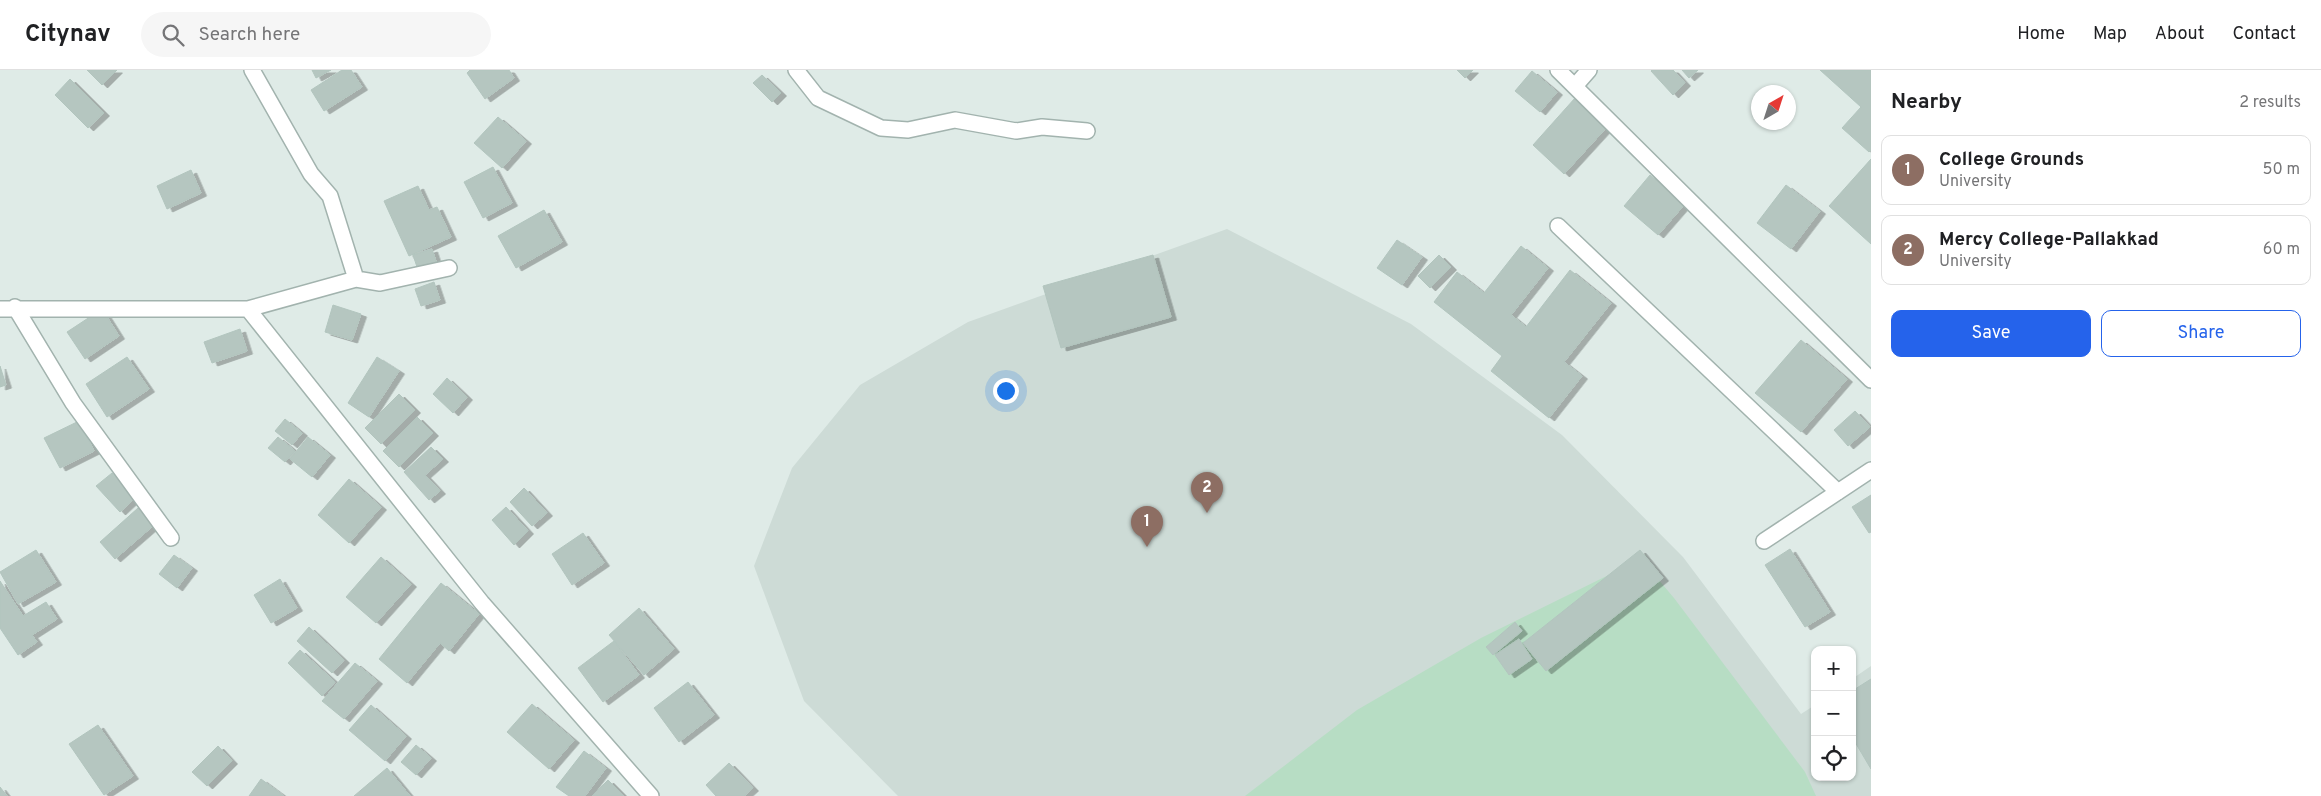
<!DOCTYPE html>
<meta charset="utf-8">
<style>
body{margin:0;font-family:Overpass,sans-serif;background:#f6f6f6;color:#202124}
.controls{position:absolute;right:15px;bottom:15px;display:grid;overflow:hidden;border-radius:10px;box-shadow:0 1px 4px #0004}
.controls button{width:45px;height:45px;display:grid;place-items:center;padding:0;border:0;border-bottom:1px solid #e0e0e0;background:#fff;color:#202124;font:25px sans-serif}
.compass{position:absolute;left:1751px;top:15px;width:45px;height:45px;border-radius:50%;background:#fff;box-shadow:0 1px 4px #0004;rotate:39deg}
.you{position:absolute;left:1005px;top:320px;width:18px;height:18px;margin:-12px;border:4px solid #fff;border-radius:50%;background:#1a73e8;box-shadow:0 0 0 8px #1a73e833}
.badge{display:grid;place-items:center;width:32px;height:32px;border-radius:50%;background:#2563eb;color:#fff;font-size:16px;font-weight:700}
.pin{position:absolute;translate:-50% -41px;filter:drop-shadow(0 1px 2px #0008)}
.pin::after{content:'';position:absolute;top:26px;width:18px;height:15px;background:inherit;clip-path:polygon(0 0,100% 0,50% 100%)}
.list{margin:0;padding:0;list-style:none}
h2{display:flex;justify-content:space-between;align-items:center;height:65px;margin:0;padding:0 20px;font-size:21px}
h2 small{font-size:16px;font-weight:400;color:#757577}
.list li{display:grid;grid-template-columns:32px 1fr auto;gap:15px;align-items:center;box-sizing:border-box;height:70px;margin:0 10px 10px;padding:0 10px;border:1px solid #e0e0e0;border-radius:10px}
.list b{display:block;font-size:19px;white-space:nowrap}
.list p{margin:0;font-size:16px;white-space:nowrap;color:#757577}
.list em{font-size:16px;font-style:normal;color:#757577}
.actions{display:flex;gap:10px;padding:15px 20px}
.actions a{flex:1;padding:11px 0;border:1px solid #2563eb;border-radius:10px;text-align:center;font-size:18px;color:#2563eb}
.actions .main{background:#2563eb;color:#fff}
.icon{flex:none;width:28px;height:28px;fill:none;stroke:currentColor;stroke-width:2;stroke-linecap:round;stroke-linejoin:round}
.map{position:relative;flex:none;width:1871px;height:726px;overflow:hidden}
header{display:flex;align-items:center;gap:30px;box-sizing:border-box;height:70px;padding:0 25px;background:#fff;border-bottom:1px solid #e0e0e0}
header strong{font-size:24px}
nav{display:flex;gap:28px;margin-inline-start:auto;font-size:18px}
.search{width:350px;height:45px;background:#f6f6f6;display:flex;align-items:center;gap:12px;box-sizing:border-box;padding:0 18px;border-radius:28px;color:#757577;font-size:19px}
main{display:flex}
aside{flex:1;background:#fff}
.map>svg:first-child{display:block}
.built{fill:#cddbd6}
.green{fill:#b7ddc4}
.building{fill:#b5c6c0;stroke:#b2c5be;filter:url(#shadow)}
.lines{fill:none;stroke-linecap:round;stroke-linejoin:round}
.minor-casing{stroke:#a2b3ae;stroke-width:18}
.minor{stroke:#fff;stroke-width:15}
</style>
<header>
<strong>Citynav</strong>
<div class="search"><svg class="icon" aria-label="search" viewBox="0 0 24 24"><circle cx="10" cy="10" r="6"/><path d="M15 15l6 6"/></svg>Search here</div>
<nav><a>Home</a><a>Map</a><a>About</a><a>Contact</a></nav>
</header>
<main>
<div class="map">
<svg width="1871" height="726" viewBox="0 0 1871 726">
<defs>
<filter id="shadow"><feDropShadow dx="5.5" dy="3" stdDeviation="0" flood-color="#0004"/></filter>
</defs>
<rect width="100%" height="100%" fill="#dfebe7"/>
<!-- built -->
<path class="built" d="M 1227,159 L 1411,254 L 1562,365 L 1683,487 L 1801,644 L 1815,635 L 1815,707 L 1852,707 L 1852,609 L 1871,596 L 1871,726 L 898,726 L 804,631 L 754,496 L 792,398 L 860,315 L 968,252 Z"/>
<!-- green -->
<path class="green" d="M 1641,489 L 1674,528 L 1805,702 L 1816,726 L 1245,726 L 1357,640 L 1481,568 Z"/>
<!-- building -->
<path class="building" d="M 87,0 L 117,0 L 102,15 Z
M 312,0 L 331,0 L 316,8 Z
M 342,0 L 351,0 L 362,17 L 324,41 L 311,20 Z
M 470,0 L 509,0 L 514,8 L 485,29 L 467,3 Z
M 1457,0 L 1473,0 L 1465,8 Z
M 1652,0 L 1673,0 L 1685,13 L 1673,25 L 1651,1 Z
M 1682,0 L 1698,0 L 1689,8 Z
M 1820,0 L 1871,0 L 1871,80 L 1869,82 L 1842,58 L 1861,37 Z
M 1532,1 L 1557,22 L 1540,42 L 1515,21 Z
M 762,5 L 781,23 L 772,32 L 753,13 Z
M 70,9 L 104,43 L 88,58 L 55,25 Z
M 1575,28 L 1607,57 L 1564,104 L 1533,75 Z
M 498,47 L 526,71 L 502,98 L 474,73 Z
M 1871,89 L 1871,174 L 1829,136 Z
M 493,97 L 512,133 L 483,148 L 464,112 Z
M 191,100 L 201,123 L 167,139 L 157,116 Z
M 1650,105 L 1685,134 L 1658,165 L 1624,136 Z
M 1786,115 L 1820,141 L 1791,179 L 1757,153 Z
M 418,116 L 429,140 L 437,137 L 451,167 L 409,186 L 384,131 Z
M 544,140 L 562,172 L 516,198 L 498,166 Z
M 1397,170 L 1422,187 L 1402,215 L 1377,198 Z
M 1521,176 L 1548,198 L 1511,245 L 1526,257 L 1570,200 L 1611,233 L 1564,292 L 1582,306 L 1549,348 L 1491,301 L 1502,286 L 1434,232 L 1457,202 L 1484,223 Z
M 432,179 L 438,197 L 419,203 L 413,185 Z
M 1153,185 L 1171,247 L 1061,278 L 1043,216 Z
M 1439,185 L 1451,197 L 1430,218 L 1418,206 Z
M 434,212 L 440,230 L 421,236 L 415,219 Z
M 333,235 L 361,244 L 352,270 L 325,262 Z
M 102,239 L 119,266 L 85,289 L 67,262 Z
M 240,259 L 247,281 L 212,293 L 204,272 Z
M 1801,270 L 1847,309 L 1801,362 L 1755,323 Z
M 127,287 L 149,319 L 107,347 L 86,314 Z
M 377,287 L 399,301 L 369,347 L 348,333 Z
M 0,296 L 6,315 L 0,317 Z
M 447,308 L 467,327 L 453,343 L 433,324 Z
M 399,324 L 415,340 L 381,374 L 365,358 Z
M 1855,341 L 1870,357 L 1848,376 L 1834,360 Z
M 417,347 L 433,363 L 399,397 L 383,381 Z
M 285,349 L 302,363 L 292,375 L 275,361 Z
M 79,351 L 94,381 L 60,398 L 44,368 Z
M 278,367 L 295,381 L 285,392 L 268,378 Z
M 308,367 L 330,385 L 312,407 L 290,389 Z
M 431,377 L 443,389 L 425,405 L 440,421 L 429,430 L 404,402 Z
M 112,403 L 135,428 L 120,442 L 96,416 Z
M 349,409 L 381,437 L 349,473 L 318,445 Z
M 524,418 L 547,443 L 532,456 L 510,432 Z
M 1871,425 L 1871,462 L 1869,463 L 1852,437 Z
M 506,437 L 528,461 L 514,475 L 492,450 Z
M 138,438 L 154,455 L 115,489 L 100,472 Z
M 583,463 L 604,493 L 572,515 L 552,484 Z
M 1790,479 L 1830,542 L 1805,557 L 1765,495 Z
M 36,480 L 56,512 L 18,534 L 0,502 Z
M 1640,480 L 1663,508 L 1546,601 L 1523,573 Z
M 174,485 L 192,498 L 177,518 L 159,504 Z
M 381,487 L 411,514 L 376,553 L 346,527 Z
M 280,509 L 297,538 L 271,553 L 254,525 Z
M 0,511 L 23,546 L 46,532 L 57,549 L 32,565 L 37,572 L 18,585 L 0,558 Z
M 441,513 L 479,544 L 449,581 L 440,573 L 407,613 L 379,589 Z
M 639,538 L 674,579 L 644,605 L 609,565 Z
M 1515,552 L 1522,561 L 1493,585 L 1486,577 Z
M 309,557 L 344,590 L 332,603 L 297,571 Z
M 1519,569 L 1532,589 L 1509,605 L 1495,585 Z
M 614,571 L 639,605 L 603,632 L 578,598 Z
M 300,580 L 335,612 L 322,626 L 288,593 Z
M 355,593 L 377,611 L 344,649 L 322,631 Z
M 1871,609 L 1871,699 L 1852,667 L 1852,621 Z
M 688,612 L 714,645 L 679,672 L 654,638 Z
M 532,634 L 574,670 L 549,699 L 507,662 Z
M 371,635 L 406,666 L 385,691 L 349,660 Z
M 98,655 L 133,706 L 104,725 L 69,674 Z
M 416,675 L 431,688 L 416,705 L 401,692 Z
M 218,676 L 232,691 L 207,716 L 192,702 Z
M 584,681 L 606,698 L 585,726 L 569,726 L 556,717 Z
M 729,693 L 753,718 L 744,726 L 716,726 L 706,715 Z
M 387,698 L 410,726 L 354,726 Z
M 261,709 L 284,726 L 249,726 Z
M 608,710 L 624,726 L 592,726 Z
M 0,717 L 7,726 L 0,726 Z"/>
<g class="lines">
<defs>
<path id="minor" d="M 252,0 L 311,104 L 330,126 L 356,209
M 796,0 L 818,28 L 881,58 L 908,60 L 955,50 L 1016,61 L 1042,57 L 1087,61
M 1558,0 L 1871,310
M 1575,16 L 1589,0
M 1558,156 L 1838,422
M 15,237 L 73,333 L 171,468
M 0,239 L 248,239 L 356,209 L 380,213 L 449,198
M 248,239 L 482,533 L 651,726
M 1764,471 L 1871,400"/>
</defs>
<!-- minor casing -->
<use href="#minor" class="minor-casing"/>
<!-- minor -->
<use href="#minor" class="minor"/>
</g>
</svg>
<div class="controls">
<button>+</button>
<button>−</button>
<button><svg class="icon" aria-label="locate" viewBox="0 0 24 24"><circle cx="12" cy="12" r="6"/><path d="M12 2v4M12 18v4M2 12h4M18 12h4"/></svg></button>
</div>
<svg class="compass" viewBox="-18 -18 36 36"><path d="M0-13l5 13h-10z" fill="#e53935"/><path d="M0 13l5-13h-10z" fill="#757577"/></svg>
<div class="you"></div>
<div class="pin badge" style="left:1147px;top:477px;background:#8d6e63">1</div>
<div class="pin badge" style="left:1207px;top:443px;background:#8d6e63">2</div>
</div>
<aside>
<h2>Nearby<small>2 results</small></h2>
<ul class="list">
<li><span class="badge" style="background:#8d6e63">1</span><div><b>College Grounds</b><p>University</p></div><em>50 m</em></li>
<li><span class="badge" style="background:#8d6e63">2</span><div><b>Mercy College-Pallakkad</b><p>University</p></div><em>60 m</em></li>
</ul>
<div class="actions"><a class="main">Save</a><a>Share</a></div>
</aside>
</main>
